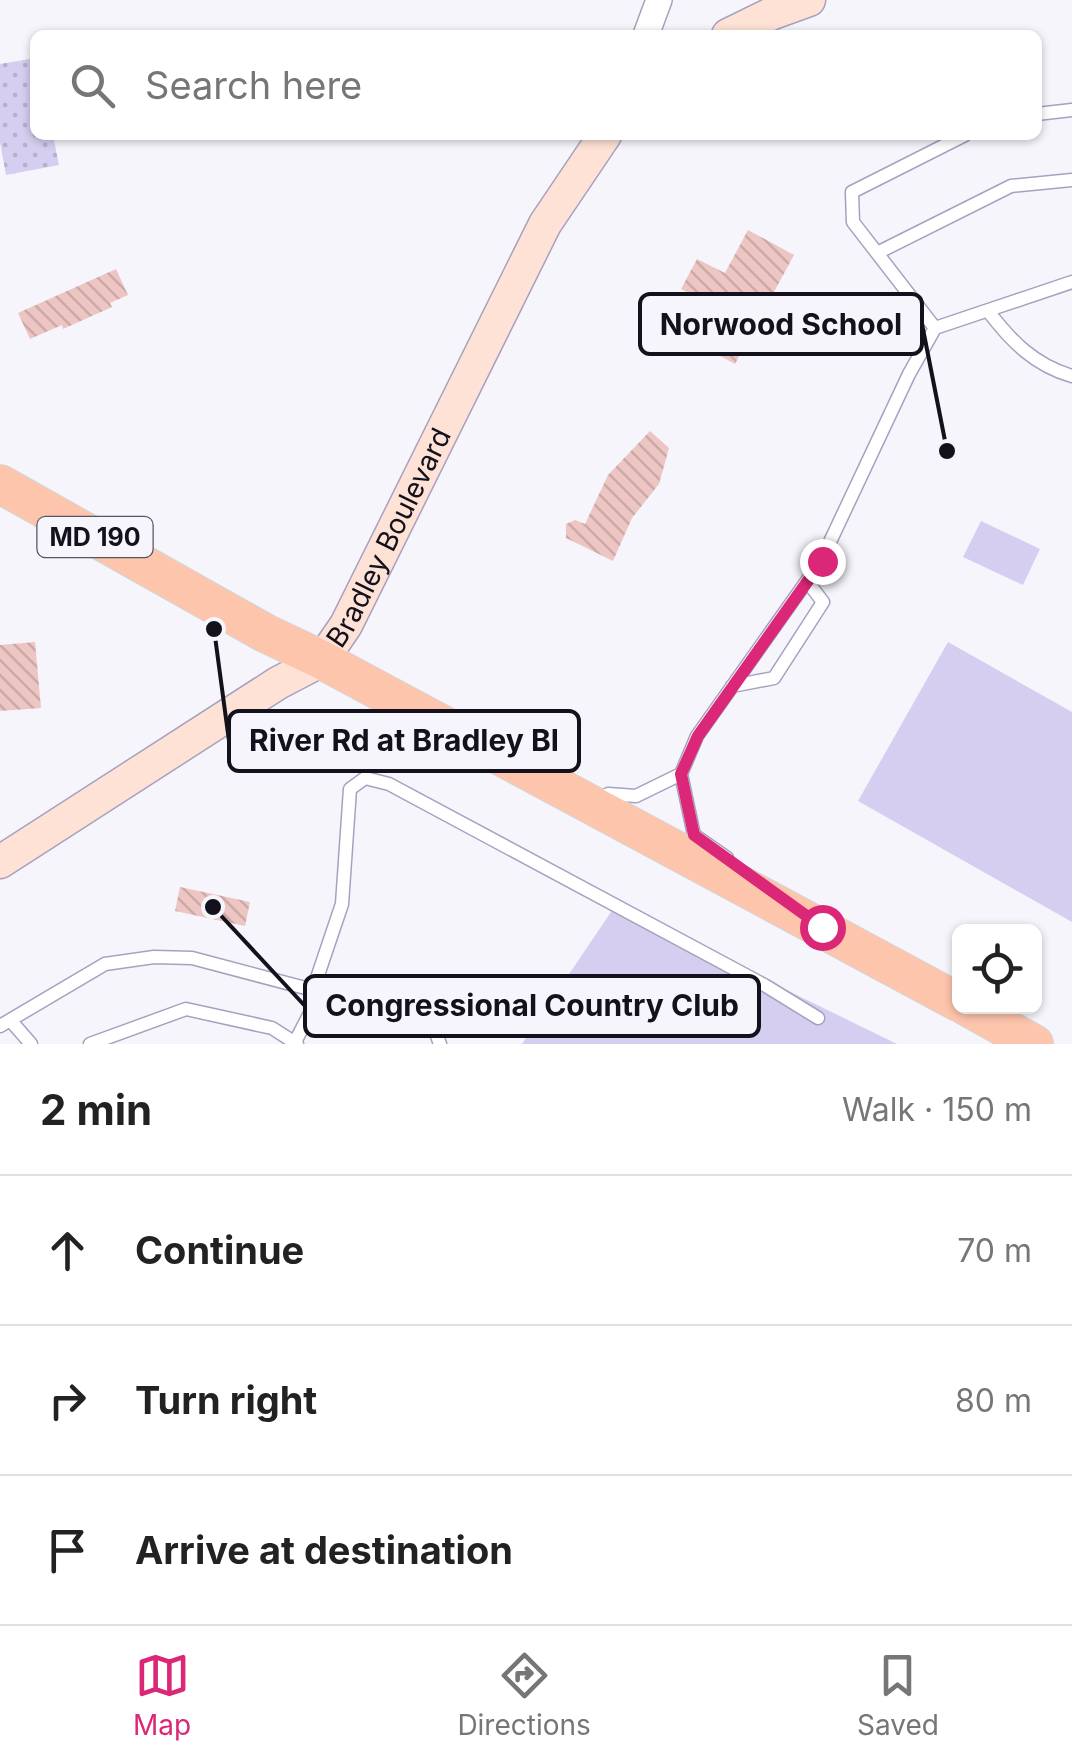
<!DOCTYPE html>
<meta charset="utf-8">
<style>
body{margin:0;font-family:Inter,sans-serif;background:#f2f2f2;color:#222}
.controls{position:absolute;right:30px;bottom:30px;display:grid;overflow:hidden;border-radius:15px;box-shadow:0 2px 8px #0004}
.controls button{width:90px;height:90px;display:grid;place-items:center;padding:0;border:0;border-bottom:2px solid #e0e0e0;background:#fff;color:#222;font:50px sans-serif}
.stop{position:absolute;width:30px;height:30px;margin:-22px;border:8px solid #db2777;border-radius:50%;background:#fff}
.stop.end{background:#db2777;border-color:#fff;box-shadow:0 2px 10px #0008}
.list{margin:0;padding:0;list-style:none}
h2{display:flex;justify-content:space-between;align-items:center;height:130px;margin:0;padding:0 40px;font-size:42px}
h2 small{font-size:32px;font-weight:400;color:#767676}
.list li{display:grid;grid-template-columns:65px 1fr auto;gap:30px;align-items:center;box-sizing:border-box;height:150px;padding:0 40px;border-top:2px solid #e0e0e0}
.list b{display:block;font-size:38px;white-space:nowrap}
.list em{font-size:32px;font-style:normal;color:#767676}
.icon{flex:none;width:55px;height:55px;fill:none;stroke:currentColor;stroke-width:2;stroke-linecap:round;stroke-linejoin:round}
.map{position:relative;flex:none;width:1072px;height:1044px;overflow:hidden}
.search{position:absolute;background:#fff;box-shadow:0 2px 8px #0004;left:30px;right:30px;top:30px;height:110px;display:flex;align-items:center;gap:25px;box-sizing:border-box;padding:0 35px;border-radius:15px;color:#767676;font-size:38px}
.sheet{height:580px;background:#fff}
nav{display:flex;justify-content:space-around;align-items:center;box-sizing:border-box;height:140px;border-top:2px solid #e0e0e0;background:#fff;font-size:28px;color:#767676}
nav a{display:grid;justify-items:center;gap:5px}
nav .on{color:#db2777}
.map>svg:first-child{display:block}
.green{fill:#d5cef0}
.park{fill:url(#park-dots)}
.building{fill:url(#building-back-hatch)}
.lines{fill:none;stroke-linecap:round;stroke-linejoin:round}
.service-casing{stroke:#a7a1bf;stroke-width:15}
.minor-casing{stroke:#a7a1bf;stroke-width:28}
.secondary-casing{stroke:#a7a1bf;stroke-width:35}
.primary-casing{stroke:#d5d4d6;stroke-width:40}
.service{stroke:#fff;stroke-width:12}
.minor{stroke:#fff;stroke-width:25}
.secondary{stroke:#ffe2d6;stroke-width:32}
.primary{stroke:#fec5ad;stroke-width:38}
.route{stroke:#db2777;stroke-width:12}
.labels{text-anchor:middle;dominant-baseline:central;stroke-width:8;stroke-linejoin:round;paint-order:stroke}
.shield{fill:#f6f5fc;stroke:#57555f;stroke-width:2.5}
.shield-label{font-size:25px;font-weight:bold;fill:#13111c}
.street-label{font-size:28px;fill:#13111c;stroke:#f6f5fc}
.leader{fill:none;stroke:#13111c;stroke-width:4}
.callout-dot{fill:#13111c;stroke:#f6f5fc;stroke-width:4}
.callout{fill:#f6f5fc;stroke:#13111c;stroke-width:4}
.callout-label{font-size:30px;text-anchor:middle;font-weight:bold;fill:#13111c}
</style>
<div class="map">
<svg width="1072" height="1044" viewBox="0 0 1072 1044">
<defs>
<pattern id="park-dots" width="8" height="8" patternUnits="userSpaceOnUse" patternTransform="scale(2.5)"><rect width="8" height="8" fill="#d5cef0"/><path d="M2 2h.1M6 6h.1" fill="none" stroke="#b6b0cd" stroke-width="1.8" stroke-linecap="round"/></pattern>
<pattern id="building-back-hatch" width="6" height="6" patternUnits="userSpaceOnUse" patternTransform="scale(2.5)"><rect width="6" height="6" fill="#edc6c3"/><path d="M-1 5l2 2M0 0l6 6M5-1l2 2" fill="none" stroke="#caa9a7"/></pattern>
</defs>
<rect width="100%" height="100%" fill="#f6f5fc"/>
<!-- green -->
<path class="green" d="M 981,521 L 1040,549 L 1023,585 L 963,557 Z
M 948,642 L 1072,712 L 1072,922 L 858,801 Z
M 615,906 L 897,1044 L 522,1044 Z"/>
<!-- park -->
<path class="park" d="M 35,58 L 35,135 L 53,135 L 59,165 L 6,175 L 0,142 L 0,64 Z"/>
<!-- building -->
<path class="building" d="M 748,230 L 794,255 L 735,364 L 696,343 L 716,307 L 681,289 L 697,259 L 725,273 Z
M 116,269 L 128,295 L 110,303 L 112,307 L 63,329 L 62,325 L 30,339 L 18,313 Z
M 650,431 L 669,448 L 659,484 L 632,518 L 613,561 L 566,538 L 566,524 L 575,520 L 585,524 L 608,475 Z
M 35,642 L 41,708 L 0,711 L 0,645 Z
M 180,887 L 250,902 L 245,926 L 175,911 Z"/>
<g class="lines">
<defs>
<path id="service" d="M 1037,114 L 1072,110
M 877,253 L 1011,186 L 1072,180
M 988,311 C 1011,341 1034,365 1072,376
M 935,328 L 853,222 L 852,192 L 965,135
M 732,686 L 774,678 L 823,602 L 807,581
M 599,799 L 608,794 L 636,796 L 681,774
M 727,858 L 694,835 L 681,774 L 697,736 L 821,561 L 909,374 L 935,328 L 1072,282
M 11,1021 L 31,1044
M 0,1026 L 105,964 L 154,957 L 192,958 L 419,1018 L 434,1028 L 440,1044
M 90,1044 L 186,1009 L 272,1028 L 297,1044
M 294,1044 L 322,990 L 317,978 L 342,904 L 350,789 L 365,778 L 389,784 L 766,986 L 818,1018"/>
<path id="minor" d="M 646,35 L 659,0"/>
<g id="secondary">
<path d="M 728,35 L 773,13 L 809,0"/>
<path id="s1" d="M 0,862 L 278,683 L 322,660 L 346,625 L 545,224 L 605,135"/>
</g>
<path id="primary" d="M 0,484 L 265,633 L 322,660 L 960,1003
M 966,1006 L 1034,1044"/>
</defs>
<!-- service casing -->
<use href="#service" class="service-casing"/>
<!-- minor casing -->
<use href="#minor" class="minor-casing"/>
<!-- secondary casing -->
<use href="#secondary" class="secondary-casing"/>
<!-- primary casing -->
<use href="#primary" class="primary-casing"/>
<!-- service -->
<use href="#service" class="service"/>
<!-- minor -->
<use href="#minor" class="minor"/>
<!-- secondary -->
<use href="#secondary" class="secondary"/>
<!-- primary -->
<use href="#primary" class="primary"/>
</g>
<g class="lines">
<!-- route -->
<path class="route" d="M 822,561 L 698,736 L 681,774 L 694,835 L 822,927"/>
</g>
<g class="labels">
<!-- shield labels -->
<rect class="shield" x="37.5" y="517" width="115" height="40" rx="8"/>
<g class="shield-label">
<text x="95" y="537">MD 190</text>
</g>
<!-- street labels -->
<g class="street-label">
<text stroke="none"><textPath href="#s1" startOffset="520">Bradley Boulevard</textPath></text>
</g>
</g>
<!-- callouts -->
<path class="leader" d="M947 451L922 324M214 629L229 741M213 907L305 1006"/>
<g class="callout-dot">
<circle cx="947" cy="451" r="10"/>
<circle cx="214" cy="629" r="10"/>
<circle cx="213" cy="907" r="10"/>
</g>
<g class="callout">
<rect x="640" y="294" width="282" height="60" rx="10"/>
<rect x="229" y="711" width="350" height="60" rx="10"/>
<rect x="305" y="976" width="454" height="60" rx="10"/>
</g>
<g class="callout-label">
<text x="781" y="335">Norwood School</text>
<text x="404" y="751">River Rd at Bradley Bl</text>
<text x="532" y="1016">Congressional Country Club</text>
</g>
</svg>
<div class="controls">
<button><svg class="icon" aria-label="locate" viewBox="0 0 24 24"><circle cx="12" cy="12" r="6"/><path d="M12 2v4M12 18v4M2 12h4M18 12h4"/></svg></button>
</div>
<div class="stop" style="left:822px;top:927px"></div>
<div class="stop end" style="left:822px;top:561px"></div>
<div class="search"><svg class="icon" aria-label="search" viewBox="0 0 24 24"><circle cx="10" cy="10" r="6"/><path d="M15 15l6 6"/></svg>Search here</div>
</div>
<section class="sheet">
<h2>2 min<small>Walk · 150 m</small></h2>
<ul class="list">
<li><svg class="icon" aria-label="ahead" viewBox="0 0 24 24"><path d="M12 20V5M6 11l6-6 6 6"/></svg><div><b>Continue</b></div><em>70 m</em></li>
<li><svg class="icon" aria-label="right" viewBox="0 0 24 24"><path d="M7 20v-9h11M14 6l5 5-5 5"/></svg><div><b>Turn right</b></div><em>80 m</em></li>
<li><svg class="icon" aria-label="arrive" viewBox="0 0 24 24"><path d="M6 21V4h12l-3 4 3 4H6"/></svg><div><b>Arrive at destination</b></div></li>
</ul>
</section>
<nav>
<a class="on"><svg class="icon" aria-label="map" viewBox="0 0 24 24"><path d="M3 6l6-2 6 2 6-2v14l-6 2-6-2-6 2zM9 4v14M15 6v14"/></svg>Map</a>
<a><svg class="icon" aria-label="directions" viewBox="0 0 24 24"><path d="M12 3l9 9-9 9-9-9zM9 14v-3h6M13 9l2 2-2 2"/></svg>Directions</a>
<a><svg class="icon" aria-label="saved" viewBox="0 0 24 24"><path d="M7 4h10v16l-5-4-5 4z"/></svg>Saved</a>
</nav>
